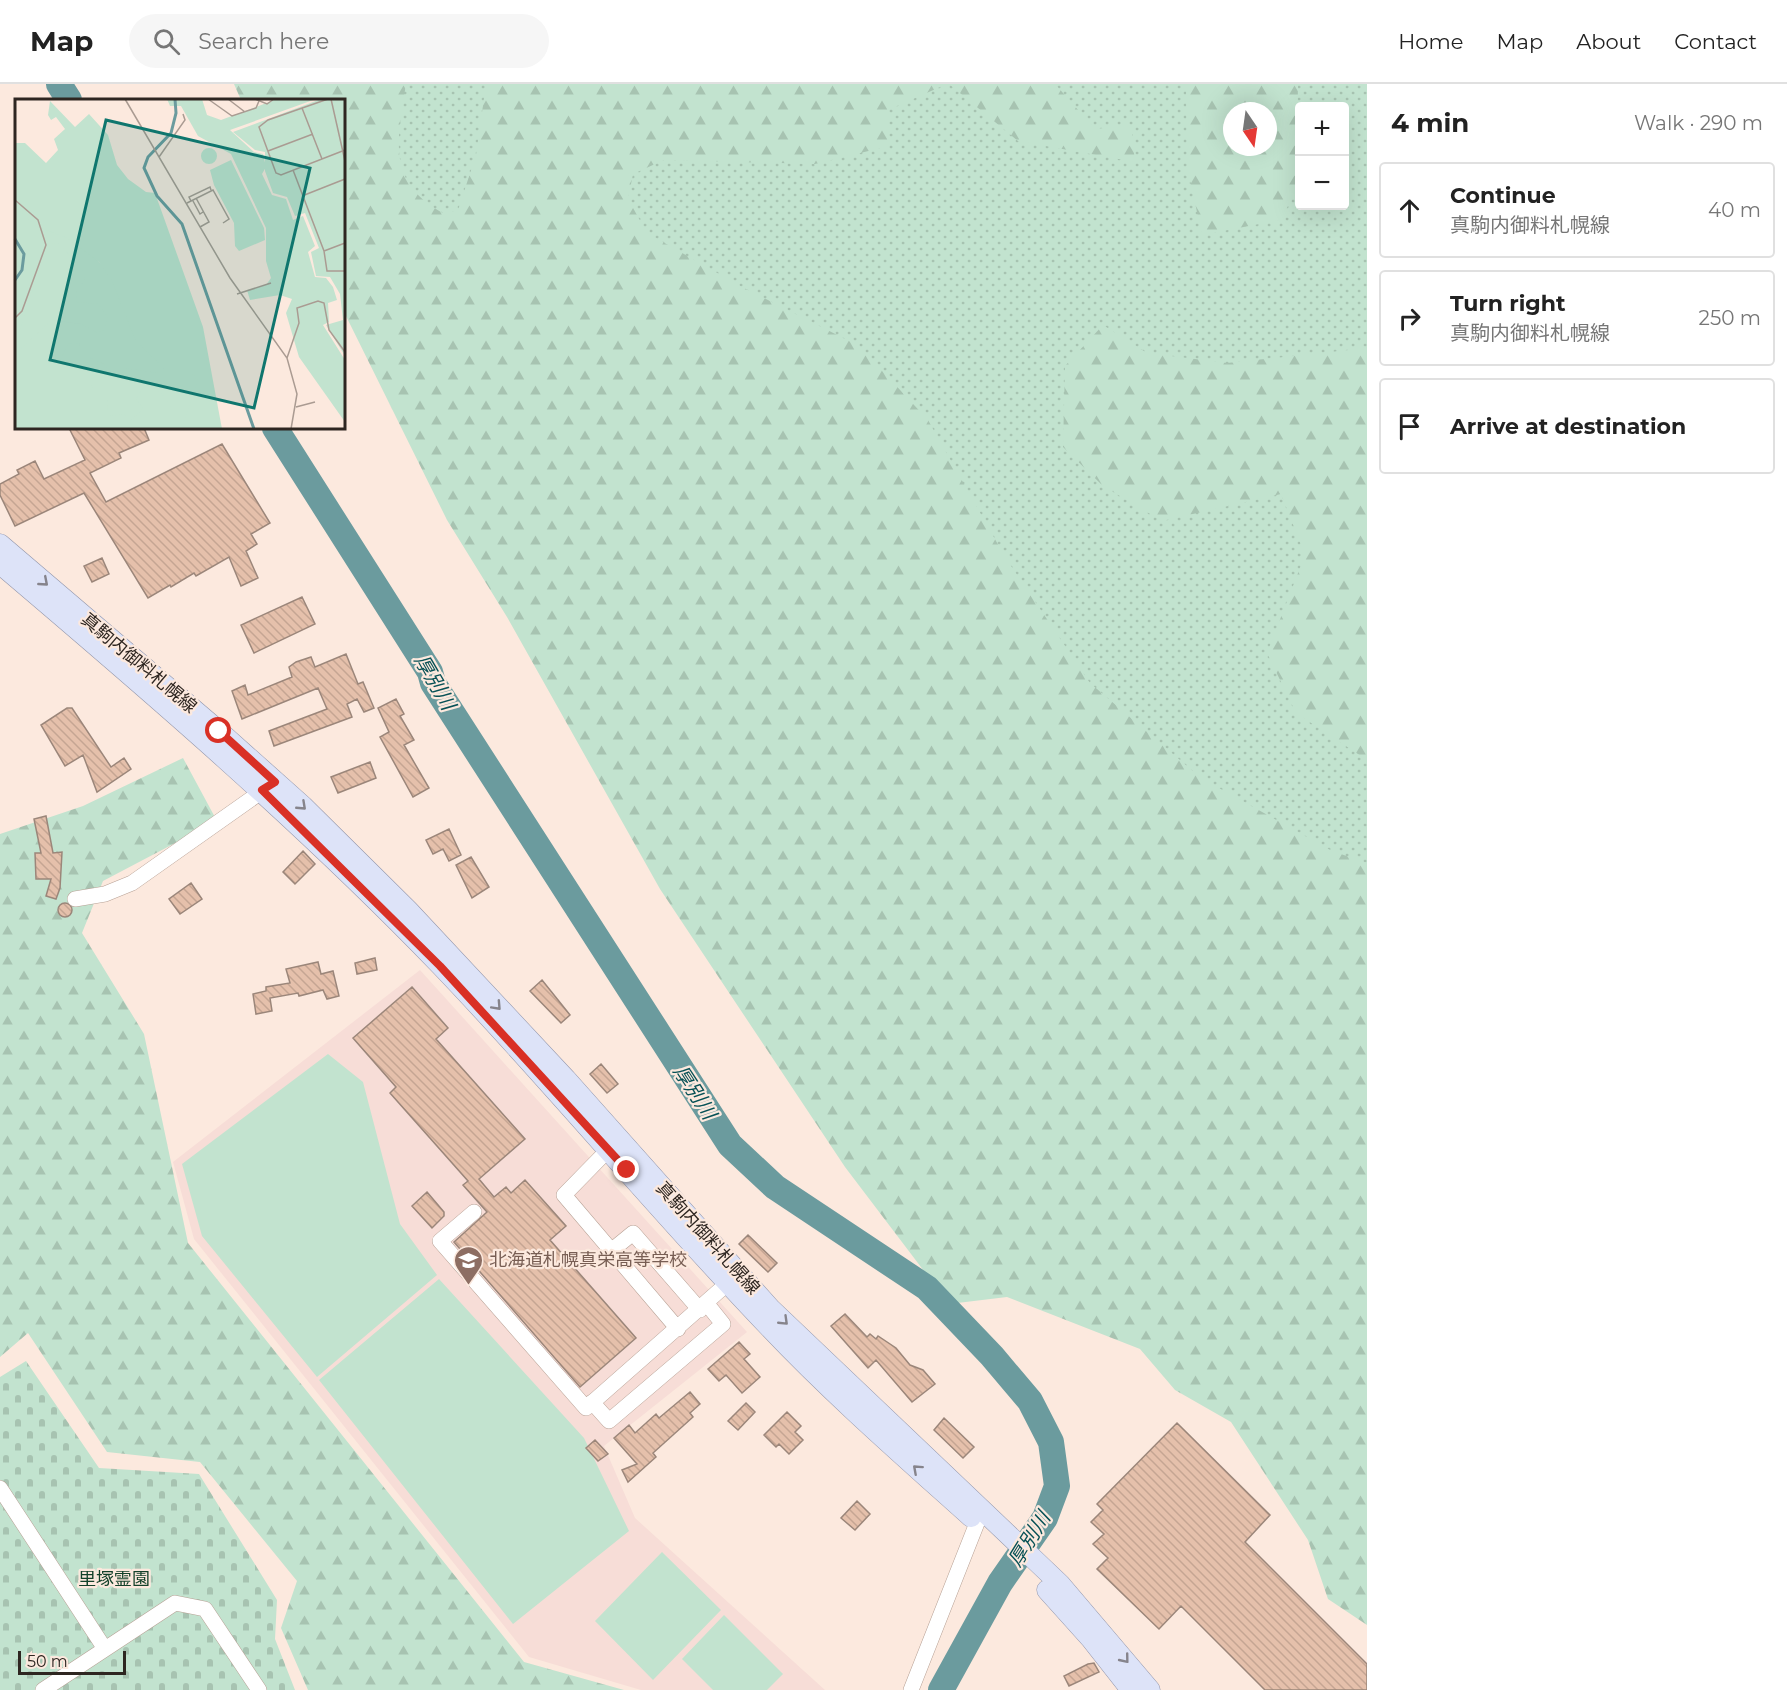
<!DOCTYPE html>
<meta charset="utf-8">
<style>
body{margin:0;font-family:Montserrat,"Noto Sans JP",sans-serif;background:#f6f6f6;color:#222}
.controls{position:absolute;right:18px;top:18px;display:grid;overflow:hidden;border-radius:6px;box-shadow:0 6px 24px #0002}
.controls button{width:54px;height:54px;display:grid;place-items:center;padding:0;border:0;border-bottom:2px solid #e0e0e0;background:#fff;color:#222;font:30px sans-serif}
.compass{position:absolute;left:1223px;top:18px;width:54px;height:54px;border-radius:50%;background:#fff;box-shadow:0 6px 24px #0002;rotate:167deg}
.scale{position:absolute;left:18px;bottom:15px;width:108px;box-sizing:border-box;padding-left:6px;border:3px solid #2e2621;border-top:0;font-size:16px;line-height:21px;white-space:nowrap;color:#2e2621;-webkit-text-stroke:4px #fce9de;paint-order:stroke}
.stop{position:absolute;width:18px;height:18px;margin:-14px;border:4px solid #d93025;border-radius:50%;background:#fff}
.stop.end{background:#d93025;border-color:#fff;box-shadow:0 2px 6px #0008}
.list{margin:0;padding:0;list-style:none}
h2{display:flex;justify-content:space-between;align-items:center;height:78px;margin:0;padding:0 24px;font-size:26px}
h2 small{font-size:20px;font-weight:400;color:#767676}
.list li{display:grid;grid-template-columns:39px 1fr auto;gap:18px;align-items:center;box-sizing:border-box;height:96px;margin:0 12px 12px;padding:0 12px;border:2px solid #e0e0e0;border-radius:6px}
.list b{display:block;font-size:22px;white-space:nowrap}
.list p{margin:0;font-size:20px;white-space:nowrap;color:#767676}
.list em{font-size:20px;font-style:normal;color:#767676}
.icon{flex:none;width:33px;height:33px;fill:none;stroke:currentColor;stroke-width:2;stroke-linecap:round;stroke-linejoin:round}
.map{position:relative;flex:none;width:1367px;height:1606px;overflow:hidden}
header{display:flex;align-items:center;gap:36px;box-sizing:border-box;height:84px;padding:0 30px;background:#fff;border-bottom:2px solid #e0e0e0}
header strong{font-size:28px}
nav{display:flex;gap:33px;margin-inline-start:auto;font-size:21px}
.search{width:420px;height:54px;background:#f6f6f6;display:flex;align-items:center;gap:15px;box-sizing:border-box;padding:0 21px;border-radius:33px;color:#767676;font-size:22px}
main{display:flex}
aside{flex:1;background:#fff}
.map>svg:first-child{display:block}
.education{fill:#f7ddd7}
.grass{fill:url(#grass-dots);fill-rule:evenodd}
.forest{fill:url(#forest-firs);fill-rule:evenodd}
.cemetery{fill:url(#cemetery-stones)}
.pitch{fill:#c2e3cf}
.lines{fill:none;stroke-linecap:round;stroke-linejoin:round}
.river{stroke:#6b9b9e;stroke-width:26}
.building{fill:url(#building-back-hatch);stroke:#9b867a;stroke-width:1.5}
.minor-casing{stroke:#b7a195;stroke-width:16}
.major-casing{stroke:#9195aa;stroke-width:21}
.minor{stroke:#fff;stroke-width:15}
.major{stroke:#dde3f8;stroke-width:20}
.oneway{stroke:#86848c}
.route{stroke:#d93025;stroke-width:8}
.labels{text-anchor:middle;dominant-baseline:central;stroke-width:4.5;stroke-linejoin:round;paint-order:stroke}
.street-label{font-size:18px;fill:#2e2621;stroke:#fce9de}
.education-label{font-size:18px;fill:#785e54;stroke:#fce9de;text-anchor:start}
.park-label{font-size:18px;fill:#13412a;stroke:#fce9de}
.water-label{font-size:20px;font-style:italic;fill:#075156;stroke:#fce9de}
.inset-river{fill:none;stroke:#6b9b9e;stroke-width:3}
.inset-road{fill:none;stroke:#aa9b92;stroke-width:1.5}
.view{fill:#0f766e;fill-opacity:0.15;stroke:#0f766e;stroke-width:3}
.inset-edge{fill:none;stroke:#2e2621;stroke-width:3}
</style>
<header>
<strong>Map</strong>
<div class="search"><svg class="icon" aria-label="search" viewBox="0 0 24 24"><circle cx="10" cy="10" r="6"/><path d="M15 15l6 6"/></svg>Search here</div>
<nav><a>Home</a><a>Map</a><a>About</a><a>Contact</a></nav>
</header>
<main>
<div class="map">
<svg width="1367" height="1606" viewBox="0 0 1367 1606">
<defs>
<pattern id="grass-dots" width="8" height="8" patternUnits="userSpaceOnUse" patternTransform="scale(1.5)"><rect width="8" height="8" fill="#c2e3cf"/><path d="M2 2h.1M6 6h.1" fill="none" stroke="#a7c3b1" stroke-width="1.8" stroke-linecap="round"/></pattern>
<pattern id="forest-firs" width="22" height="20" patternUnits="userSpaceOnUse" patternTransform="scale(1.5)"><rect width="22" height="20" fill="#c2e3cf"/><path d="M5 1l3.5 6h-7zM16 11l3.5 6h-7z" fill="#a7c3b1"/></pattern>
<pattern id="cemetery-stones" width="16" height="16" patternUnits="userSpaceOnUse" patternTransform="scale(1.5)"><rect width="16" height="16" fill="#c2e3cf"/><path d="M2 7V4a2 2 0 0 1 4 0v3zM10 15v-3a2 2 0 0 1 4 0v3z" fill="#a7c3b1"/></pattern>
<pattern id="building-back-hatch" width="6" height="6" patternUnits="userSpaceOnUse" patternTransform="scale(1.5)"><rect width="6" height="6" fill="#e5c0ab"/><path d="M-1 5l2 2M0 0l6 6M5-1l2 2" fill="none" stroke="#c5a593"/></pattern>
</defs>
<rect width="100%" height="100%" fill="#fce9de"/>
<!-- education -->
<path class="education" d="M 420,886 L 747,1248 L 604,1362 L 635,1434 L 825,1606 L 641,1606 L 529,1573 L 194,1155 L 173,1078 Z"/>
<!-- grass -->
<path class="grass" d="M 373,0 L 1367,0 L 1367,845 L 390,169 ZM 1300,22 L 1344,22 L 1344,122 L 1300,122 ZM 1232,27 L 1268,27 L 1268,63 L 1232,63 Z"/>
<!-- forest -->
<path class="forest" d="M 234,0 L 406,0 C 397,57 386,100 445,130 L 458,126 L 476,71 L 486,0 L 947,0 L 888,26 L 889,62 L 815,80 L 664,76 L 633,90 L 628,115 L 647,149 L 742,203 L 859,262 L 928,336 L 1005,473 L 1090,599 L 1201,694 L 1332,767 L 1367,779 L 1367,1541 L 1328,1515 L 1308,1456 L 1231,1338 L 1175,1306 L 1140,1265 L 1007,1213 L 949,1220 L 845,1083 L 660,805 L 507,533 L 447,436 L 344,228 L 344,16 L 241,16 Z
M 949,0 L 1055,0 L 1095,45 L 1131,41 L 1135,78 L 1018,57 Z
M 1189,0 L 1298,0 L 1296,108 L 1280,136 L 1202,151 L 1187,82 L 1186,1 ZM 1232,27 L 1268,27 L 1268,63 L 1232,63 Z
M 1103,241 L 1147,269 L 1227,279 L 1367,264 L 1367,676 L 1296,629 L 1267,569 L 1305,471 L 1281,410 L 1162,437 L 1103,402 L 1063,363 L 1065,282 Z
M 183,674 L 217,737 L 103,797 L 82,849 L 144,950 L 188,1159 L 524,1578 L 624,1606 L 308,1606 L 281,1544 L 297,1497 L 200,1378 L 107,1368 L 28,1249 L 0,1273 L 0,750 L 83,722 Z"/>
<!-- cemetery -->
<path class="cemetery" d="M 26,1277 L 99,1384 L 199,1390 L 277,1516 L 275,1555 L 295,1606 L 0,1606 L 0,1293 Z"/>
<!-- pitch -->
<path class="pitch" d="M 328,970 L 363,998 L 400,1140 L 437,1191 L 317,1293 L 202,1152 L 182,1080 Z
M 439,1195 L 584,1354 L 629,1447 L 513,1540 L 319,1296 Z
M 662,1468 L 721,1526 L 653,1596 L 595,1537 Z
M 724,1531 L 783,1590 L 767,1606 L 713,1606 L 682,1575 Z"/>
<g class="lines">
<!-- river -->
<path class="river" d="M 59,0 L 69,16
M 275,344 L 430,588 L 433,599 L 730,1061 L 775,1103 L 927,1204 L 992,1272 L 1030,1317 L 1051,1358 L 1057,1402 L 1045,1434 L 1000,1499 L 941,1606"/>
</g>
<!-- building -->
<path class="building" d="M 69,344 L 144,344 L 149,356 L 119,369 L 121,374 L 90,389 L 106,418 L 222,360 L 270,439 L 251,450 L 257,460 L 246,467 L 258,494 L 241,502 L 229,473 L 196,492 L 194,489 L 171,503 L 170,501 L 148,514 L 84,409 L 15,442 L 0,411 L 0,400 L 19,390 L 17,386 L 35,377 L 44,395 L 85,376 Z
M 102,474 L 109,490 L 92,498 L 84,482 Z
M 302,513 L 315,540 L 254,569 L 241,541 Z
M 346,570 L 358,600 L 363,598 L 374,624 L 364,628 L 357,615 L 347,620 L 352,633 L 274,662 L 269,647 L 327,625 L 318,604 L 242,635 L 232,607 L 245,601 L 248,611 L 292,593 L 289,583 L 296,578 L 311,573 L 315,583 Z
M 396,615 L 404,630 L 400,632 L 414,656 L 404,661 L 429,704 L 413,713 L 380,653 L 389,648 L 378,624 Z
M 67,624 L 72,624 L 111,683 L 124,674 L 131,685 L 97,708 L 83,671 L 65,682 L 41,641 Z
M 370,678 L 376,694 L 338,709 L 331,693 Z
M 46,732 L 53,769 L 62,768 L 60,804 L 56,815 L 46,812 L 51,795 L 36,795 L 35,769 L 41,769 L 34,735 Z
M 449,745 L 461,771 L 449,777 L 443,765 L 433,770 L 426,756 Z
M 303,767 L 315,780 L 295,800 L 283,788 Z
M 471,773 L 489,803 L 472,814 L 456,781 Z
M 191,799 L 202,815 L 180,830 L 169,815 Z
M58 826a7 7 0 1 1 14 0a7 7 0 1 1-14 0Z
M 375,874 L 377,886 L 357,890 L 355,879 Z
M 318,878 L 321,890 L 333,887 L 339,912 L 327,915 L 323,906 L 299,912 L 298,909 L 270,914 L 272,927 L 256,930 L 253,910 L 266,907 L 266,903 L 290,899 L 286,885 Z
M 542,896 L 570,931 L 561,939 L 530,907 Z
M 412,903 L 448,944 L 436,955 L 525,1055 L 479,1095 L 494,1113 L 506,1103 L 511,1109 L 525,1096 L 566,1142 L 550,1156 L 636,1254 L 580,1303 L 454,1158 L 487,1128 L 463,1101 L 468,1097 L 390,1009 L 396,1003 L 353,954 Z
M 601,980 L 618,1000 L 607,1009 L 590,990 Z
M 427,1108 L 444,1128 L 444,1132 L 432,1144 L 412,1122 Z
M 748,1151 L 777,1179 L 768,1188 L 739,1160 Z
M 845,1230 L 867,1253 L 870,1250 L 876,1255 L 878,1252 L 896,1264 L 910,1281 L 923,1286 L 935,1300 L 912,1318 L 876,1276 L 868,1284 L 831,1242 Z
M 739,1258 L 750,1270 L 744,1275 L 760,1293 L 742,1309 L 726,1291 L 719,1297 L 708,1285 Z
M 690,1308 L 700,1320 L 690,1329 L 693,1333 L 653,1369 L 656,1373 L 628,1398 L 622,1386 L 637,1380 L 614,1354 L 629,1341 L 635,1349 L 656,1330 L 659,1334 Z
M 746,1319 L 755,1328 L 738,1346 L 728,1337 Z
M 787,1328 L 801,1342 L 795,1348 L 803,1356 L 789,1370 L 779,1360 L 776,1363 L 764,1351 Z
M 944,1334 L 974,1363 L 963,1374 L 934,1346 Z
M 1177,1339 L 1270,1431 L 1245,1458 L 1367,1580 L 1367,1606 L 1265,1606 L 1181,1522 L 1159,1545 L 1097,1485 L 1108,1474 L 1093,1460 L 1104,1450 L 1091,1438 L 1103,1426 L 1097,1420 Z
M 595,1356 L 608,1370 L 598,1377 L 586,1364 Z
M 857,1417 L 870,1430 L 855,1446 L 841,1434 Z
M 1094,1579 L 1099,1588 L 1069,1602 L 1064,1592 L 1088,1580 Z"/>
<g class="lines">
<defs>
<path id="minor" d="M 75,815 L 105,810 L 132,799 L 268,703
M 608,1066 L 564,1111 L 678,1245
M 474,1128 L 440,1157 L 586,1324 L 728,1199
M 611,1167 L 633,1149 L 700,1226
M 592,1318 L 609,1337 L 723,1240 L 707,1220
M 0,1404 L 105,1565
M 43,1606 L 175,1519 L 205,1525 L 259,1606
M 911,1606 L 977,1439"/>
<path id="major" d="M 0,460 L 219,647 L 303,722 L 408,826 L 566,995 L 770,1224 L 1060,1500 L 1150,1606
M 0,480 C 152,609 302,738 440,881 C 552,998 655,1124 767,1241 C 831,1309 902,1371 971,1433
M 1047,1506 L 1091,1555 L 1131,1606"/>
</defs>
<!-- minor casing -->
<use href="#minor" class="minor-casing"/>
<!-- major casing -->
<use href="#major" class="major-casing"/>
<!-- minor -->
<use href="#minor" class="minor"/>
<!-- major -->
<use href="#major" class="major"/>
</g>
<!-- one-way arrows -->
<defs><path id="oneway-chevron" d="M-2-3.5L2.5 0L-2 3.5" fill="none" stroke-width="1.6" stroke-linecap="round" stroke-linejoin="round" transform="scale(1.5)"/></defs>
<g class="oneway">
<use href="#oneway-chevron" transform="translate(44 498) rotate(41)"/>
<use href="#oneway-chevron" transform="translate(302 722) rotate(43)"/>
<use href="#oneway-chevron" transform="translate(497 922) rotate(47)"/>
<use href="#oneway-chevron" transform="translate(784 1237) rotate(44)"/>
<use href="#oneway-chevron" transform="translate(917 1385) rotate(-138)"/>
<use href="#oneway-chevron" transform="translate(1125 1575) rotate(51)"/>
</g>
<g class="lines">
<!-- route -->
<path class="route" d="M 219,647 L 275,698 L 262,706 L 440,882 L 627,1086"/>
</g>
<!-- icons -->
<defs>
<symbol id="school-pin" viewBox="-11 -11 22 30"><path d="M0 17L-7.5 6A9.5 9.5 0 1 1 7.5 6Z" fill="#8d6e63" stroke="#fce9de"/><path d="M0-5L7-2L0 1L-7-2ZM-4 1L0 2.5L4 1V4Q0 6-4 4Z" fill="#fff"/></symbol>
</defs>
<g fill-rule="evenodd">
<use href="#school-pin" x="452" y="1160" width="33" height="45"/>
</g>
<g class="labels">
<!-- street labels -->
<g class="street-label">
<text transform="translate(139 579) rotate(40)">真駒内御料札幌線</text>
<text transform="translate(708 1154) rotate(48)">真駒内御料札幌線</text>
</g>
<!-- education labels -->
<g class="education-label">
<text x="489" y="1176">北海道札幌真栄高等学校</text>
</g>
<!-- park labels -->
<g class="park-label">
<text x="114" y="1495">里塚霊園</text>
</g>
<!-- water labels -->
<g class="water-label">
<text transform="translate(435 598) rotate(60)">厚別川</text>
<text transform="translate(695 1008) rotate(57)">厚別川</text>
<text transform="translate(1029 1455) rotate(-58)">厚別川</text>
</g>
</g>
<!-- overview -->
<g transform="translate(15 15)">
<rect width="330" height="330" fill="#fce9de"/>
<path d="M 0,92 L 38,115 L 187,270 L 186,330 L 0,330 Z" fill="#c2e3cf"/>
<path d="M 152,0 L 187,0 L 192,16 L 206,21 L 262,0 L 301,0 L 215,31 L 239,53 L 248,55 L 251,68 L 247,75 L 257,96 L 271,100 L 278,121 L 288,117 L 300,147 L 293,153 L 300,178 L 311,179 L 318,188 L 322,201 L 313,204 L 314,223 L 308,226 L 330,261 L 330,323 L 284,258 L 271,214 L 277,200 L 265,196 L 235,201 L 232,191 L 251,186 L 256,179 L 251,162 L 251,129 L 216,55 L 183,37 L 166,7 L 155,7 ZM 35,2 L 60,28 L 74,15 L 93,36 L 102,66 L 113,80 L 131,93 L 140,94 L 188,228 L 207,330 L 167,330 L 183,282 L 177,274 L 158,312 L 149,297 L 131,284 L 121,300 L 128,309 L 113,325 L 110,315 L 92,317 L 93,301 L 79,294 L 75,281 L 83,275 L 77,264 L 72,263 L 73,258 L 89,265 L 98,276 L 107,274 L 109,269 L 143,274 L 149,270 L 120,240 L 97,182 L 84,163 L 52,139 L 21,127 L 0,108 L 0,44 L 10,44 L 31,64 L 43,51 L 39,40 L 50,30 L 41,18 L 36,21 L 33,16 ZM 33,144 L 44,145 L 67,170 L 70,180 L 61,193 L 62,203 L 83,205 L 93,218 L 90,230 L 83,234 L 66,225 L 37,221 L 2,253 L 4,233 ZM 53,244 L 65,245 L 62,267 L 47,271 L 43,267 Z" fill="#c2e3cf"/>
<path d="M 306,0 L 330,0 L 330,257 L 311,226 L 328,221 L 325,195 L 315,178 L 301,177 L 296,153 L 304,149 L 290,114 L 280,117 L 272,98 L 258,94 L 250,72 L 250,53 L 240,51 L 218,33 Z" fill="#c2e3cf"/>
<path d="M186 57a8 8 0 1 1 16 0a8 8 0 1 1-16 0ZM 216,61 L 249,129 L 250,141 L 224,152 L 220,147 L 219,124 L 199,86 L 195,71 Z" fill="#c2e3cf"/>
<path class="inset-river" d="M 160,0 L 161,14 L 156,34 L 133,58 L 129,69 L 142,97 L 167,125 L 239,330M 0,140 L 9,155 L 7,171 L 0,181"/>
<path class="inset-road" d="M 110,0 L 215,179 L 272,259 L 282,295 L 276,330M 193,0 L 217,17 L 241,9 L 244,2M 213,0 L 230,13M 240,0 L 252,5 L 259,0M 313,0 L 253,21 L 244,28 L 261,74 L 266,76 L 330,51M 316,0 L 330,62M 287,9 L 307,60M 253,52 L 298,35M 144,58 L 170,21 L 168,15M 278,71 L 309,152 L 312,172 L 330,172M 287,97 L 330,80M 181,99 L 194,123 L 185,128M 0,101 L 23,121 L 31,146 L 7,212 L 0,219M 176,102 L 174,98 L 195,88 L 196,91M 178,102 L 185,115 L 188,113M 172,104 L 198,91 L 214,120 L 208,124M 309,152 L 330,144M 222,195 L 256,184M 272,259 L 284,224 L 282,209 L 303,202 L 309,204 L 314,231 L 330,253M 281,308 L 300,303"/>
<path class="view" d="M 91,21 L 295,69 L 239,309 L 35,261 Z"/>
<rect width="330" height="330" class="inset-edge"/>
</g>
</svg>
<div class="controls">
<button>+</button>
<button>−</button>
</div>
<svg class="compass" viewBox="-18 -18 36 36"><path d="M0-13l5 13h-10z" fill="#e53935"/><path d="M0 13l5-13h-10z" fill="#767676"/></svg>
<div class="scale">50 m</div>
<div class="stop" style="left:219px;top:647px"></div>
<div class="stop end" style="left:627px;top:1086px"></div>
</div>
<aside>
<h2>4 min<small>Walk · 290 m</small></h2>
<ul class="list">
<li><svg class="icon" aria-label="ahead" viewBox="0 0 24 24"><path d="M12 20V5M6 11l6-6 6 6"/></svg><div><b>Continue</b><p>真駒内御料札幌線</p></div><em>40 m</em></li>
<li><svg class="icon" aria-label="right" viewBox="0 0 24 24"><path d="M7 20v-9h11M14 6l5 5-5 5"/></svg><div><b>Turn right</b><p>真駒内御料札幌線</p></div><em>250 m</em></li>
<li><svg class="icon" aria-label="arrive" viewBox="0 0 24 24"><path d="M6 21V4h12l-3 4 3 4H6"/></svg><div><b>Arrive at destination</b></div></li>
</ul>
</aside>
</main>
